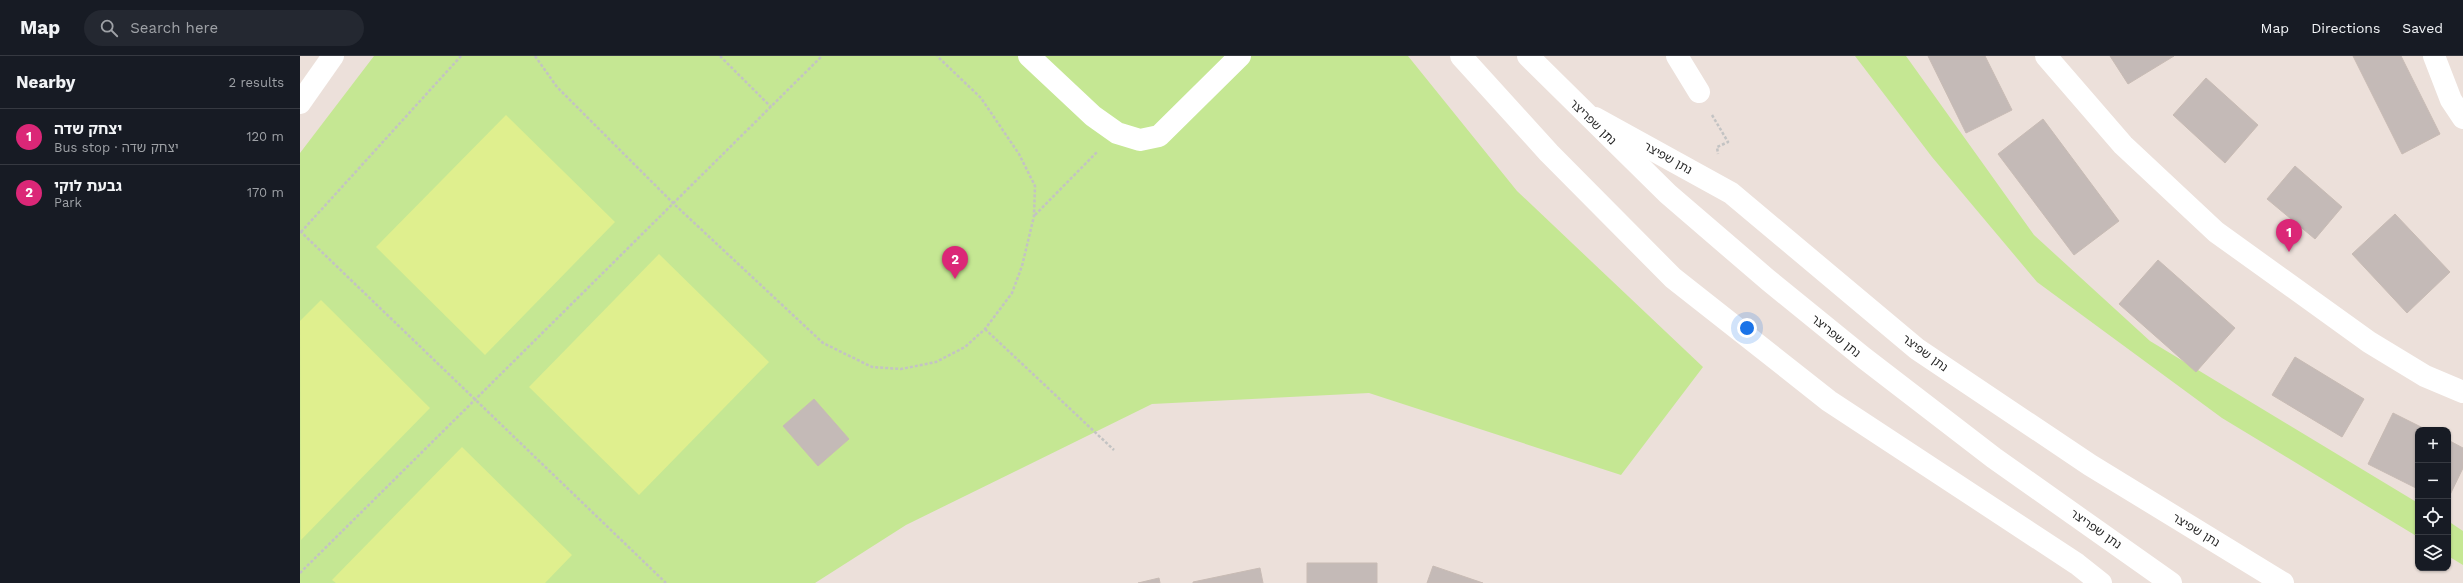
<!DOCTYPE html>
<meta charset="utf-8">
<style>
body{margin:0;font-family:"Work Sans","Noto Sans Hebrew",sans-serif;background:#242831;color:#f1f3f6}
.controls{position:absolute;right:12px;bottom:12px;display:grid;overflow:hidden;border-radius:8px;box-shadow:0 1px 3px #0004}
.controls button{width:36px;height:36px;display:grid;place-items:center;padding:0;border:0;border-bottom:1px solid #363941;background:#171b24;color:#f1f3f6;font:20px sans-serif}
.you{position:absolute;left:1447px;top:272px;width:14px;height:14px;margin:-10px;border:3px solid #fff;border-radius:50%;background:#1a73e8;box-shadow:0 0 0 6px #1a73e833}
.badge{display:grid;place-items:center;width:26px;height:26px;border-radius:50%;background:#db2777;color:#fff;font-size:13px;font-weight:700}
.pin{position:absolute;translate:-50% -33px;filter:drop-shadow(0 1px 2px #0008)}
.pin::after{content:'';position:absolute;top:21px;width:14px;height:12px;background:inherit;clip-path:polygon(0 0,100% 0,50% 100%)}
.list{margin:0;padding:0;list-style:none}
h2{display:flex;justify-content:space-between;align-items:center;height:52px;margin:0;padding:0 16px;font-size:17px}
h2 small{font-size:13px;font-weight:400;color:#9ea1a6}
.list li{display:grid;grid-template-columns:26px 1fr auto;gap:12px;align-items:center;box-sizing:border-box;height:56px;padding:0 16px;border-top:1px solid #363941}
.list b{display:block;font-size:15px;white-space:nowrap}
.list p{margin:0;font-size:13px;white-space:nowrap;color:#9ea1a6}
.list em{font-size:13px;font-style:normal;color:#9ea1a6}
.icon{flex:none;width:22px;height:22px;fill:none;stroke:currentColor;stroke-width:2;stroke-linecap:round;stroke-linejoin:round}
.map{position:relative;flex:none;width:2163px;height:527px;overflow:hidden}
header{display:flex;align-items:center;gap:24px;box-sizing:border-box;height:56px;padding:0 20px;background:#171b24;border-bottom:1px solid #363941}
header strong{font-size:19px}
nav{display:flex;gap:22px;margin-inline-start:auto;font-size:14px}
.search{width:280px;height:36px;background:#242831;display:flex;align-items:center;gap:10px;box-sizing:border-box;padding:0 14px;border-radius:22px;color:#9ea1a6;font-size:15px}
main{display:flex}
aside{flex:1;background:#171b24}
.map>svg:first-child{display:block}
.green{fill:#c5e793}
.pitch{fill:#dfef8e}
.building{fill:#c4bab7;stroke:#c8bbb4}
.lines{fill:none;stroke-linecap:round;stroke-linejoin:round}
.path{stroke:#c3c3c3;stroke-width:2.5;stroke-dasharray:3 2;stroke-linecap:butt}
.minor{stroke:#fff;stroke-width:22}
.tertiary{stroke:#fff;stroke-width:22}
.secondary{stroke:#fff;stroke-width:22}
.labels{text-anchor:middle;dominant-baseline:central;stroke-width:3.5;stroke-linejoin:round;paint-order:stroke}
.street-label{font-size:12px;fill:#292929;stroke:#fff}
</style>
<header>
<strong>Map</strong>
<div class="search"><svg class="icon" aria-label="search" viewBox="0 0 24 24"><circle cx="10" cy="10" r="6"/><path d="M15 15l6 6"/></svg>Search here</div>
<nav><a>Map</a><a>Directions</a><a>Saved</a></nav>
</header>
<main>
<aside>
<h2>Nearby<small>2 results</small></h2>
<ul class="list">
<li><span class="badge">1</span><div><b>יצחק שדה</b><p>Bus stop · יצחק שדה</p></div><em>120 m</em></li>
<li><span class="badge">2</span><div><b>גבעת לוקי</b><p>Park</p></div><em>170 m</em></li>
</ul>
</aside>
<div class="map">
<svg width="2163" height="527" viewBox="0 0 2163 527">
<rect width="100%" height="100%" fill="#ece0da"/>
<!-- green -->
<path class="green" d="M 74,0 L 1108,0 L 1217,135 L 1403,311 L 1321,419 L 1069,337 L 852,348 L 606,469 L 515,527 L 0,527 L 0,97 Z
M 1555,0 L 1606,0 L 1734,179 L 1850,285 L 2118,447 L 2118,481 L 1922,362 L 1737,226 L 1632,101 Z
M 2148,465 L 2163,475 L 2163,509 L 2148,500 Z"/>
<!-- pitch -->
<path class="pitch" d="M 206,59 L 315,166 L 185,299 L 76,191 Z
M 359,198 L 469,306 L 339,439 L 229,331 Z
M 21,244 L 130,352 L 1,484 L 0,265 Z
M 162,391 L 272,499 L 245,527 L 36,527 L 32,524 Z"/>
<!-- building -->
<path class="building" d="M 1628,0 L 1685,0 L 1712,54 L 1666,77 Z
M 1810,0 L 1874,0 L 1828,28 Z
M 2053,0 L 2101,0 L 2140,78 L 2102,98 Z
M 1906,22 L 1958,69 L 1925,107 L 1873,59 Z
M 1743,63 L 1819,165 L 1774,199 L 1698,98 Z
M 1995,110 L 2042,151 L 2015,183 L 1967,143 Z
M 2095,158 L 2150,216 L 2107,257 L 2052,198 Z
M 1858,204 L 1935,272 L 1896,316 L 1819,248 Z
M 1995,301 L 2064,343 L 2042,381 L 1972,339 Z
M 514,343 L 549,383 L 518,410 L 483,370 Z
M 2093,357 L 2127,374 L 2118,374 L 2118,433 L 2068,408 Z
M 2148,384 L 2163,392 L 2163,412 L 2148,443 Z
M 1007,507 L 1077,507 L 1077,527 L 1007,527 Z
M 1133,510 L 1183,527 L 1127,527 Z
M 960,512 L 963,527 L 893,527 L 893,526 Z
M 859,522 L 860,527 L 838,527 Z"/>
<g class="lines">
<!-- path -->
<path class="path" d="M 235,0 L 257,31 L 374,148 L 523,287 L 572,311 L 601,313 L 636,306 L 665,291 L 685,273 L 712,237 L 722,210 L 734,160 L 735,130 L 719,98 L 681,42 L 637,0
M 420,0 L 471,51
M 1412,59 L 1428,86 L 1417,91 L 1418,98
M 735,159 L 797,96
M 0,175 L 366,527
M 1,176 L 161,0
M 685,273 L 814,394
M 0,517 L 522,0"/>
<!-- minor -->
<path class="minor" d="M 729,0 L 793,60 L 817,77 L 840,84 L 859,80 L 940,0
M 1377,0 L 1399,36
M 1746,0 L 1823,89 L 1916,176 L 2069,286 L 2125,320 L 2163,336
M 2134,0 L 2151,44 L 2163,62
M 1295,62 L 1431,137 L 1617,293 L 1790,409 L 1983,527"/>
<!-- tertiary -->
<path class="tertiary" d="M 1161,0 L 1249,97 L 1373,222 L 1529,345 L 1777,508 L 1801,527
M 1228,0 L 1368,138 L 1468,224 L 1564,302 L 1694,402 L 1871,527"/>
<!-- secondary -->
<path class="secondary" d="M 0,47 L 33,0"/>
</g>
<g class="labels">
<!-- street labels -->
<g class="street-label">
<text transform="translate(1293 66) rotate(44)">נתן שפריצר</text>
<text transform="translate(1368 102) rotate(29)">נתן שפיצר</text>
<text transform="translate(1536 280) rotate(39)">נתן שפריצר</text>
<text transform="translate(1625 297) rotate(36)">נתן שפיצר</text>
<text transform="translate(1796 473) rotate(35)">נתן שפריצר</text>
<text transform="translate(1896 474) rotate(31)">נתן שפיצר</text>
</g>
</g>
</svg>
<div class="controls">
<button>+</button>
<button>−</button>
<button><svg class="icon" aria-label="locate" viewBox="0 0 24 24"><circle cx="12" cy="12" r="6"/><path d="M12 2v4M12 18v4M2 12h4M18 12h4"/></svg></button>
<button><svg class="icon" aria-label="layers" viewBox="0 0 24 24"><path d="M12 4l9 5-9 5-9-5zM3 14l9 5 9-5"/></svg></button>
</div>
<div class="you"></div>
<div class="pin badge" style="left:1989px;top:196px">1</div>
<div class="pin badge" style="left:655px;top:223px">2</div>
</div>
</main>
